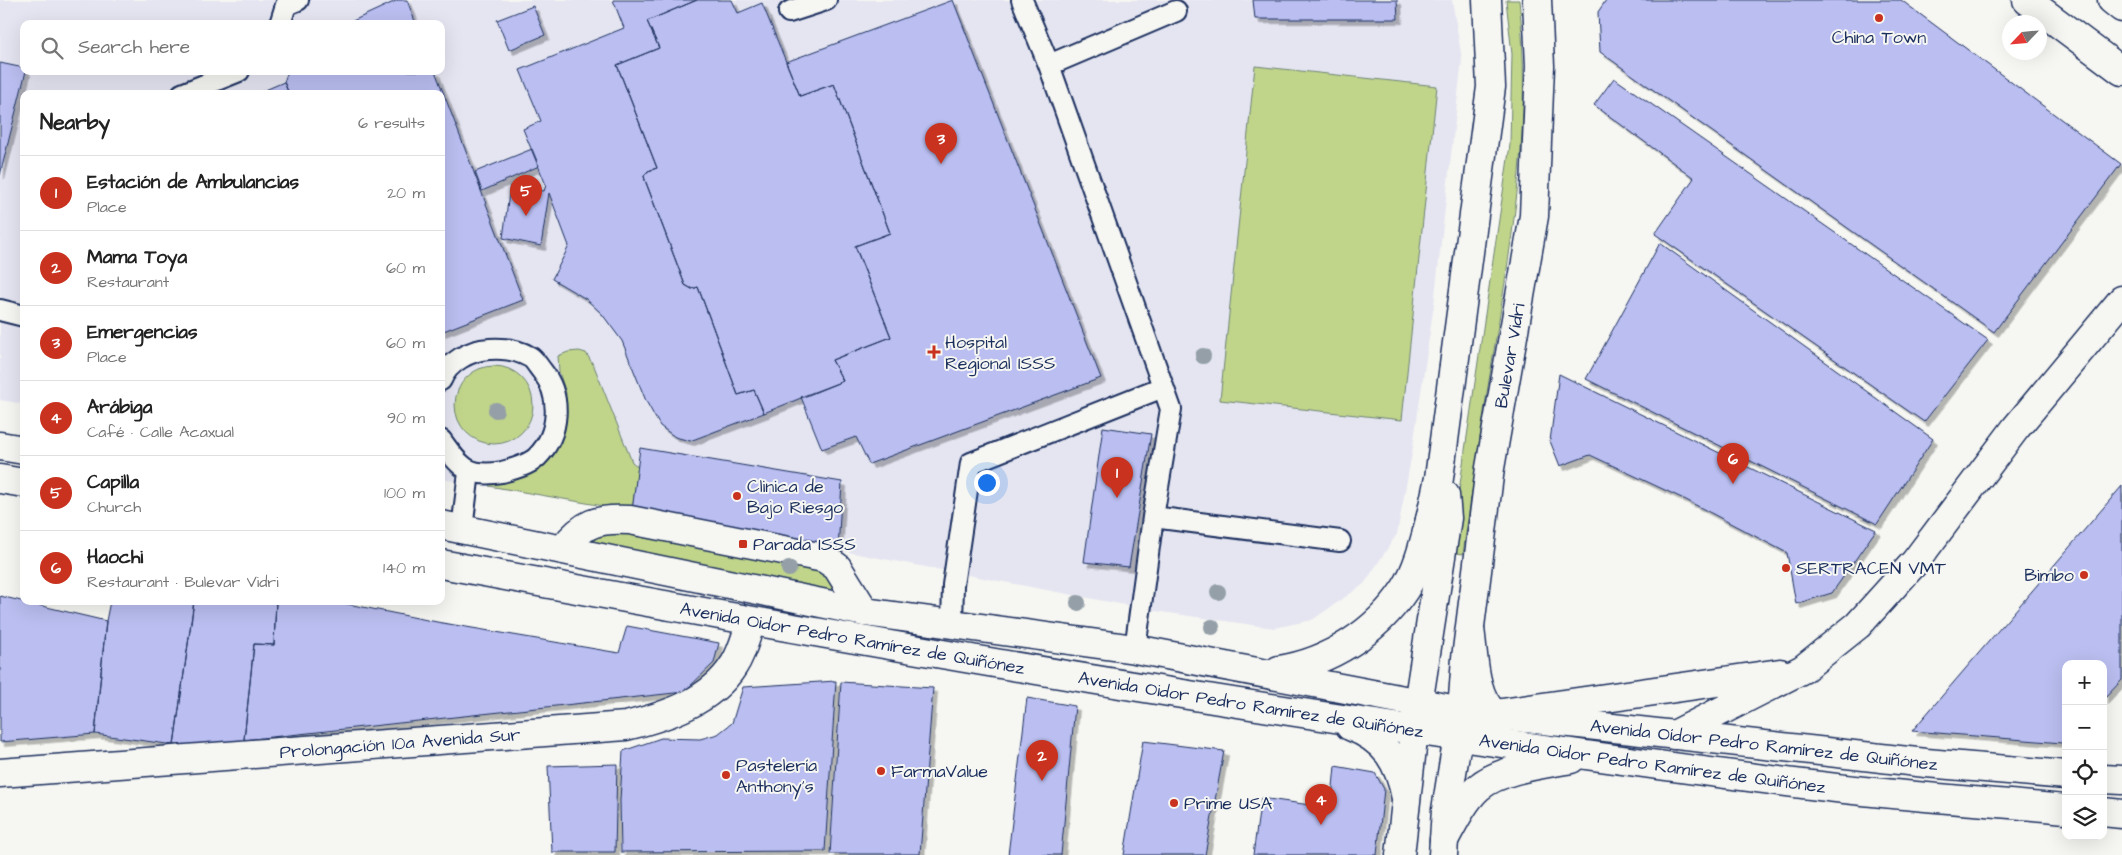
<!DOCTYPE html>
<meta charset="utf-8">
<style>
body{margin:0;font-family:"Architects Daughter",sans-serif;background:#f6f6f6;color:#222}
.controls{position:absolute;right:15px;bottom:15px;display:grid;overflow:hidden;border-radius:10px;box-shadow:0 5px 20px #0002}
.controls button{width:45px;height:45px;display:grid;place-items:center;padding:0;border:0;border-bottom:1px solid #e0e0e0;background:#fff;color:#222;font:25px sans-serif}
.compass{position:absolute;left:2002px;top:15px;width:45px;height:45px;border-radius:50%;background:#fff;box-shadow:0 5px 20px #0002;rotate:244deg}
.you{position:absolute;left:986px;top:482px;width:18px;height:18px;margin:-12px;border:4px solid #fff;border-radius:50%;background:#1a73e8;box-shadow:0 0 0 8px #1a73e833}
.badge{display:grid;place-items:center;width:32px;height:32px;border-radius:50%;background:#c8321e;color:#fff;font-size:16px;font-weight:700}
.pin{position:absolute;translate:-50% -41px;filter:drop-shadow(0 1px 2px #0008)}
.pin::after{content:'';position:absolute;top:26px;width:18px;height:15px;background:inherit;clip-path:polygon(0 0,100% 0,50% 100%)}
.list{margin:0;padding:0;list-style:none}
h2{display:flex;justify-content:space-between;align-items:center;height:65px;margin:0;padding:0 20px;font-size:21px}
h2 small{font-size:16px;font-weight:400;color:#767676}
.list li{display:grid;grid-template-columns:32px 1fr auto;gap:15px;align-items:center;box-sizing:border-box;height:75px;padding:0 20px;border-top:1px solid #e0e0e0}
.list b{display:block;font-size:19px;white-space:nowrap}
.list p{margin:0;font-size:16px;white-space:nowrap;color:#767676}
.list em{font-size:16px;font-style:normal;color:#767676}
.icon{flex:none;width:28px;height:28px;fill:none;stroke:currentColor;stroke-width:2;stroke-linecap:round;stroke-linejoin:round}
.map{position:relative;flex:none;width:2122px;height:855px;overflow:hidden}
.search{position:absolute;background:#fff;box-shadow:0 5px 20px #0002;left:20px;top:20px;width:425px;height:55px;display:flex;align-items:center;gap:12px;box-sizing:border-box;padding:0 18px;border-radius:10px;color:#767676;font-size:19px}
.panel{position:absolute;background:#fff;box-shadow:0 5px 20px #0002;left:20px;top:90px;width:425px;height:515px;border-radius:10px}
.map>svg:first-child{display:block}
.built{fill:#e4e5f1;fill-rule:evenodd}
.green{fill:#c0d58a;stroke:#6e8274}
.building{fill:#babef0;stroke:#1b2f5e;filter:url(#shadow)}
.lines{fill:none;stroke-linecap:round;stroke-linejoin:round}
.lane-casing{stroke:#1b2f5e;stroke-width:24}
.street-casing{stroke:#1b2f5e;stroke-width:31}
.primary-casing{stroke:#1b2f5e;stroke-width:31}
.highway-casing{stroke:#1b2f5e;stroke-width:31}
.lane{stroke:#f6f6f2;stroke-width:20}
.street{stroke:#f6f6f2;stroke-width:28}
.primary{stroke:#f6f6f2;stroke-width:28}
.highway{stroke:#f6f6f2;stroke-width:28}
.tree{fill:#949fa7}
.poi-dot{fill:#c8321e;stroke:#f6f6f2;stroke-width:2}
.labels{text-anchor:middle;dominant-baseline:central;stroke-width:4;stroke-linejoin:round;paint-order:stroke}
.poi-label{font-size:18px;fill:#1b2f5e;stroke:#f6f6f2;text-anchor:start}
.street-label{font-size:18px;fill:#1b2f5e;stroke:#f6f6f2}
</style>
<div class="map">
<svg width="2122" height="855" viewBox="0 0 2122 855">
<defs>
<filter id="shadow"><feDropShadow dx="4.5" dy="4.5" stdDeviation="0" flood-color="#0004"/></filter>
</defs>
<rect width="100%" height="100%" fill="#f6f6f2"/>
<filter id="ink" filterUnits="userSpaceOnUse"><feTurbulence type="fractalNoise" baseFrequency=".02" numOctaves="2"/><feDisplacementMap in="SourceGraphic" scale="10" xChannelSelector="R" yChannelSelector="G"/><feConvolveMatrix kernelMatrix="1 2 1 2 8 2 1 2 1" color-interpolation-filters="sRGB"/></filter>
<g filter="url(#ink)">
<!-- built -->
<path class="built" d="M 0,0 L 1452,0 L 1462,59 L 1434,304 L 1412,453 L 1397,534 L 1364,584 L 1312,620 L 1274,628 L 1162,612 L 585,502 L 441,479 L 441,94 L 24,94 L 24,404 L 0,400 ZM 24,24 L 441,24 L 441,71 L 24,71 Z"/>
<!-- green -->
<path class="green" d="M 1506,0 L 1519,0 C 1532,116 1514,229 1495,344 C 1483,414 1473,484 1463,554 L 1450,552 L 1510,145 L 1512,54 Z
M 1255,66 L 1437,86 L 1402,420 L 1220,400 Z
M 579,351 L 586,353 L 594,366 L 632,462 L 638,467 L 632,511 L 489,486 L 494,478 L 522,475 L 565,410 L 566,393 L 559,372 L 558,356 L 568,352 Z
M455 405a39 39 0 1 1 78 0a39 39 0 1 1-78 0Z
M 603,528 L 830,571 L 845,604 L 595,546 L 591,536 Z"/>
<!-- building -->
<path class="building" d="M 398,0 L 407,0 L 416,24 L 346,24 Z
M 613,0 L 697,0 L 647,21 L 659,48 L 617,65 L 657,168 L 648,171 L 644,176 L 645,180 L 685,285 L 692,289 L 698,287 L 738,395 L 754,390 L 764,413 L 690,441 L 675,437 L 660,426 L 646,401 L 622,341 L 602,314 L 586,299 L 552,279 L 569,246 L 549,193 L 541,246 L 503,238 L 510,186 L 544,191 L 546,185 L 523,129 L 541,121 L 520,70 L 624,28 Z
M 697,0 L 732,0 L 738,13 L 762,3 L 800,96 L 834,84 L 890,233 L 855,246 L 891,337 L 832,360 L 843,381 L 764,413 L 754,390 L 738,395 L 698,287 L 692,289 L 685,285 L 645,180 L 644,176 L 648,171 L 657,168 L 617,65 L 659,48 L 647,21 Z
M 953,0 L 1101,378 L 869,464 L 856,437 L 822,449 L 801,397 L 843,381 L 832,360 L 891,337 L 855,246 L 890,233 L 834,84 L 800,96 L 786,62 Z
M 1253,0 L 1397,0 L 1398,19 L 1255,19 Z
M 1606,0 L 1901,0 L 2121,164 L 1994,332 L 1600,52 L 1598,12 Z
M 533,6 L 545,35 L 509,50 L 497,20 Z
M 0,63 L 24,68 L 26,71 L 0,175 Z
M 288,71 L 435,71 L 523,300 L 441,332 L 441,94 L 289,94 L 284,82 Z
M 1614,78 L 1988,340 L 1924,422 L 1655,234 L 1694,178 L 1594,105 Z
M 284,82 L 289,94 L 256,94 Z
M 532,149 L 539,166 L 482,191 L 475,172 Z
M 1660,243 L 1933,439 L 1877,524 L 1586,379 Z
M 1559,374 L 1876,530 L 1832,593 L 1796,604 L 1787,553 L 1686,500 L 1590,455 L 1560,466 L 1550,441 Z
M 1103,427 L 1151,434 L 1129,567 L 1084,562 Z
M 640,448 L 842,482 L 838,550 L 632,511 Z
M 2122,486 L 2122,680 L 2103,700 L 2103,664 L 2066,664 L 2066,739 L 2062,743 L 1912,731 Z
M 0,596 L 106,621 L 95,734 L 0,742 Z
M 110,601 L 194,601 L 174,745 L 95,734 L 106,621 Z
M 194,601 L 276,601 L 274,645 L 254,644 L 243,749 L 174,745 Z
M 276,601 L 333,601 L 437,622 L 619,653 L 627,626 L 719,643 L 714,663 L 684,692 L 244,740 L 254,644 L 274,645 Z
M 836,681 L 825,851 L 621,852 L 620,800 L 623,751 L 661,738 L 700,739 L 718,734 L 732,723 L 743,687 Z
M 841,682 L 933,688 L 920,854 L 830,854 Z
M 1027,698 L 1075,706 L 1061,855 L 1008,855 Z
M 1143,741 L 1224,751 L 1205,855 L 1124,855 Z
M 617,764 L 615,852 L 552,852 L 548,766 Z
M 1335,766 L 1375,773 L 1384,789 L 1377,855 L 1253,855 L 1261,798 L 1331,808 Z"/>
<g class="lines">
<defs>
<path id="lane" d="M 1022,0 L 1049,65 L 1171,409 L 1153,517 L 1135,649
M 789,12 L 826,0
M 280,24 L 286,5 L 298,0
M 1049,65 L 1176,11
M 182,94 L 239,71
M 0,310 L 24,316
M 441,380 C 448,362 470,350 489,349 C 502,348 518,350 530,357 C 534,359 538,366 542,371 C 562,396 560,434 537,457 C 529,465 513,469 502,472 C 468,478 460,467 441,440
M 1153,517 L 1340,541
M 462,529 L 469,472
M 952,624 L 953,585 L 971,463 L 1163,387"/>
<g id="street">
<path d="M 1430,520 L 1439,478 L 1491,87 L 1487,0"/>
<path d="M 563,549 C 583,523 597,518 630,520 L 824,558 L 837,567 L 865,612"/>
<path id="s1" d="M 0,773 L 626,726 C 666,716 711,702 734,665 C 742,653 746,636 751,622"/>
<path d="M 1400,855 L 1414,730 L 1447,518 L 1445,495"/>
<path id="s2" d="M 1443,855 L 1446,810 L 1462,711 L 1466,658 L 1490,468 L 1534,216 L 1540,66 L 1537,0"/>
</g>
<g id="primary">
<path d="M 0,446 L 24,450"/>
<path d="M 0,479 L 24,483"/>
<path id="s3" d="M 441,525 L 865,612 L 1135,649 L 1462,711 L 1926,763 L 2066,775"/>
<path id="s4" d="M 441,564 C 896,649 1352,727 1811,785 C 1895,796 1981,801 2066,809"/>
<path d="M 1470,629 C 1474,655 1473,697 1495,714"/>
<path d="M 1279,670 C 1329,662 1376,633 1405,589 C 1418,569 1424,543 1430,520"/>
<path d="M 1350,726 C 1386,740 1399,762 1406,798"/>
<path d="M 2103,779 L 2122,780"/>
<path d="M 2103,812 L 2122,814"/>
<path d="M 1444,840 C 1454,822 1463,802 1478,788 C 1499,769 1544,764 1571,759"/>
</g>
<path id="highway" d="M 2027,0 L 2122,71
M 2112,0 L 2122,8
M 1495,714 L 1780,673
M 1674,735 L 1803,669 L 1858,625 L 1915,562 L 2015,429 L 2122,300"/>
</defs>
<!-- lane casing -->
<use href="#lane" class="lane-casing"/>
<!-- street casing -->
<use href="#street" class="street-casing"/>
<!-- primary casing -->
<use href="#primary" class="primary-casing"/>
<!-- highway casing -->
<use href="#highway" class="highway-casing"/>
<!-- lane -->
<use href="#lane" class="lane"/>
<!-- street -->
<use href="#street" class="street"/>
<!-- primary -->
<use href="#primary" class="primary"/>
<!-- highway -->
<use href="#highway" class="highway"/>
</g>
<!-- trees -->
<g class="tree">
<circle cx="1203" cy="356" r="8"/>
<circle cx="496" cy="410" r="8"/>
<circle cx="789" cy="569" r="8"/>
<circle cx="1218" cy="592" r="8"/>
<circle cx="1078" cy="603" r="8"/>
<circle cx="1212" cy="627" r="8"/>
</g>
</g>
<!-- markers -->
<g class="poi-dot">
<circle cx="1879" cy="18" r="5"/>
<path d="M931.5 344.5h5v5h5v5h-5v5h-5v-5h-5v-5h5z"/>
<circle cx="737" cy="496" r="5"/>
<rect x="738" y="539" width="10" height="10" rx="2.5"/>
<circle cx="1786" cy="568" r="5"/>
<circle cx="2084" cy="575" r="5"/>
<circle cx="881" cy="771" r="5"/>
<circle cx="726" cy="775" r="5"/>
<circle cx="1174" cy="803" r="5"/>
</g>
<g class="labels">
<!-- poi labels -->
<g class="poi-label">
<text x="1879" y="37" text-anchor="middle">China Town</text>
<text x="945" y="342">Hospital<tspan x="945" dy="21">Regional ISSS</tspan></text>
<text x="747" y="486">Clinica de<tspan x="747" dy="21">Bajo Riesgo</tspan></text>
<text x="753" y="544">Parada ISSS</text>
<text x="1796" y="568">SERTRACEN VMT</text>
<text x="2074" y="575" text-anchor="end">Bimbo</text>
<text x="736" y="765">Pastelería<tspan x="736" dy="21">Anthony's</tspan></text>
<text x="891" y="771">FarmaValue</text>
<text x="1184" y="803">Prime USA</text>
</g>
<!-- street labels -->
<g class="street-label">
<text stroke="none"><textPath href="#s2" startOffset="504">Bulevar Vidri</textPath></text>
<text stroke="none"><textPath href="#s4" startOffset="418">Avenida Oidor Pedro Ramírez de Quiñónez</textPath></text>
<text stroke="none"><textPath href="#s4" startOffset="822">Avenida Oidor Pedro Ramírez de Quiñónez</textPath></text>
<text stroke="none"><textPath href="#s1" startOffset="401">Prolongación 10a Avenida Sur</textPath></text>
<text stroke="none"><textPath href="#s3" startOffset="1342">Avenida Oídor Pedro Ramírez de Quiñónez</textPath></text>
<text stroke="none"><textPath href="#s4" startOffset="1228">Avenida Oidor Pedro Ramírez de Quiñónez</textPath></text>
</g>
</g>
</svg>
<div class="controls">
<button>+</button>
<button>−</button>
<button><svg class="icon" aria-label="locate" viewBox="0 0 24 24"><circle cx="12" cy="12" r="6"/><path d="M12 2v4M12 18v4M2 12h4M18 12h4"/></svg></button>
<button><svg class="icon" aria-label="layers" viewBox="0 0 24 24"><path d="M12 4l9 5-9 5-9-5zM3 14l9 5 9-5"/></svg></button>
</div>
<svg class="compass" viewBox="-18 -18 36 36"><path d="M0-13l5 13h-10z" fill="#e53935"/><path d="M0 13l5-13h-10z" fill="#767676"/></svg>
<div class="you"></div>
<div class="pin badge" style="left:1117px;top:498px">1</div>
<div class="pin badge" style="left:1042px;top:781px">2</div>
<div class="pin badge" style="left:941px;top:164px">3</div>
<div class="pin badge" style="left:1321px;top:825px">4</div>
<div class="pin badge" style="left:526px;top:216px">5</div>
<div class="pin badge" style="left:1733px;top:484px">6</div>
<div class="search"><svg class="icon" aria-label="search" viewBox="0 0 24 24"><circle cx="10" cy="10" r="6"/><path d="M15 15l6 6"/></svg>Search here</div>
<section class="panel">
<h2>Nearby<small>6 results</small></h2>
<ul class="list">
<li><span class="badge">1</span><div><b>Estación de Ambulancias</b><p>Place</p></div><em>20 m</em></li>
<li><span class="badge">2</span><div><b>Mama Toya</b><p>Restaurant</p></div><em>60 m</em></li>
<li><span class="badge">3</span><div><b>Emergencias</b><p>Place</p></div><em>60 m</em></li>
<li><span class="badge">4</span><div><b>Arábiga</b><p>Café · Calle Acaxual</p></div><em>90 m</em></li>
<li><span class="badge">5</span><div><b>Capilla</b><p>Church</p></div><em>100 m</em></li>
<li><span class="badge">6</span><div><b>Haochi</b><p>Restaurant · Bulevar Vidri</p></div><em>140 m</em></li>
</ul>
</section>
</div>
